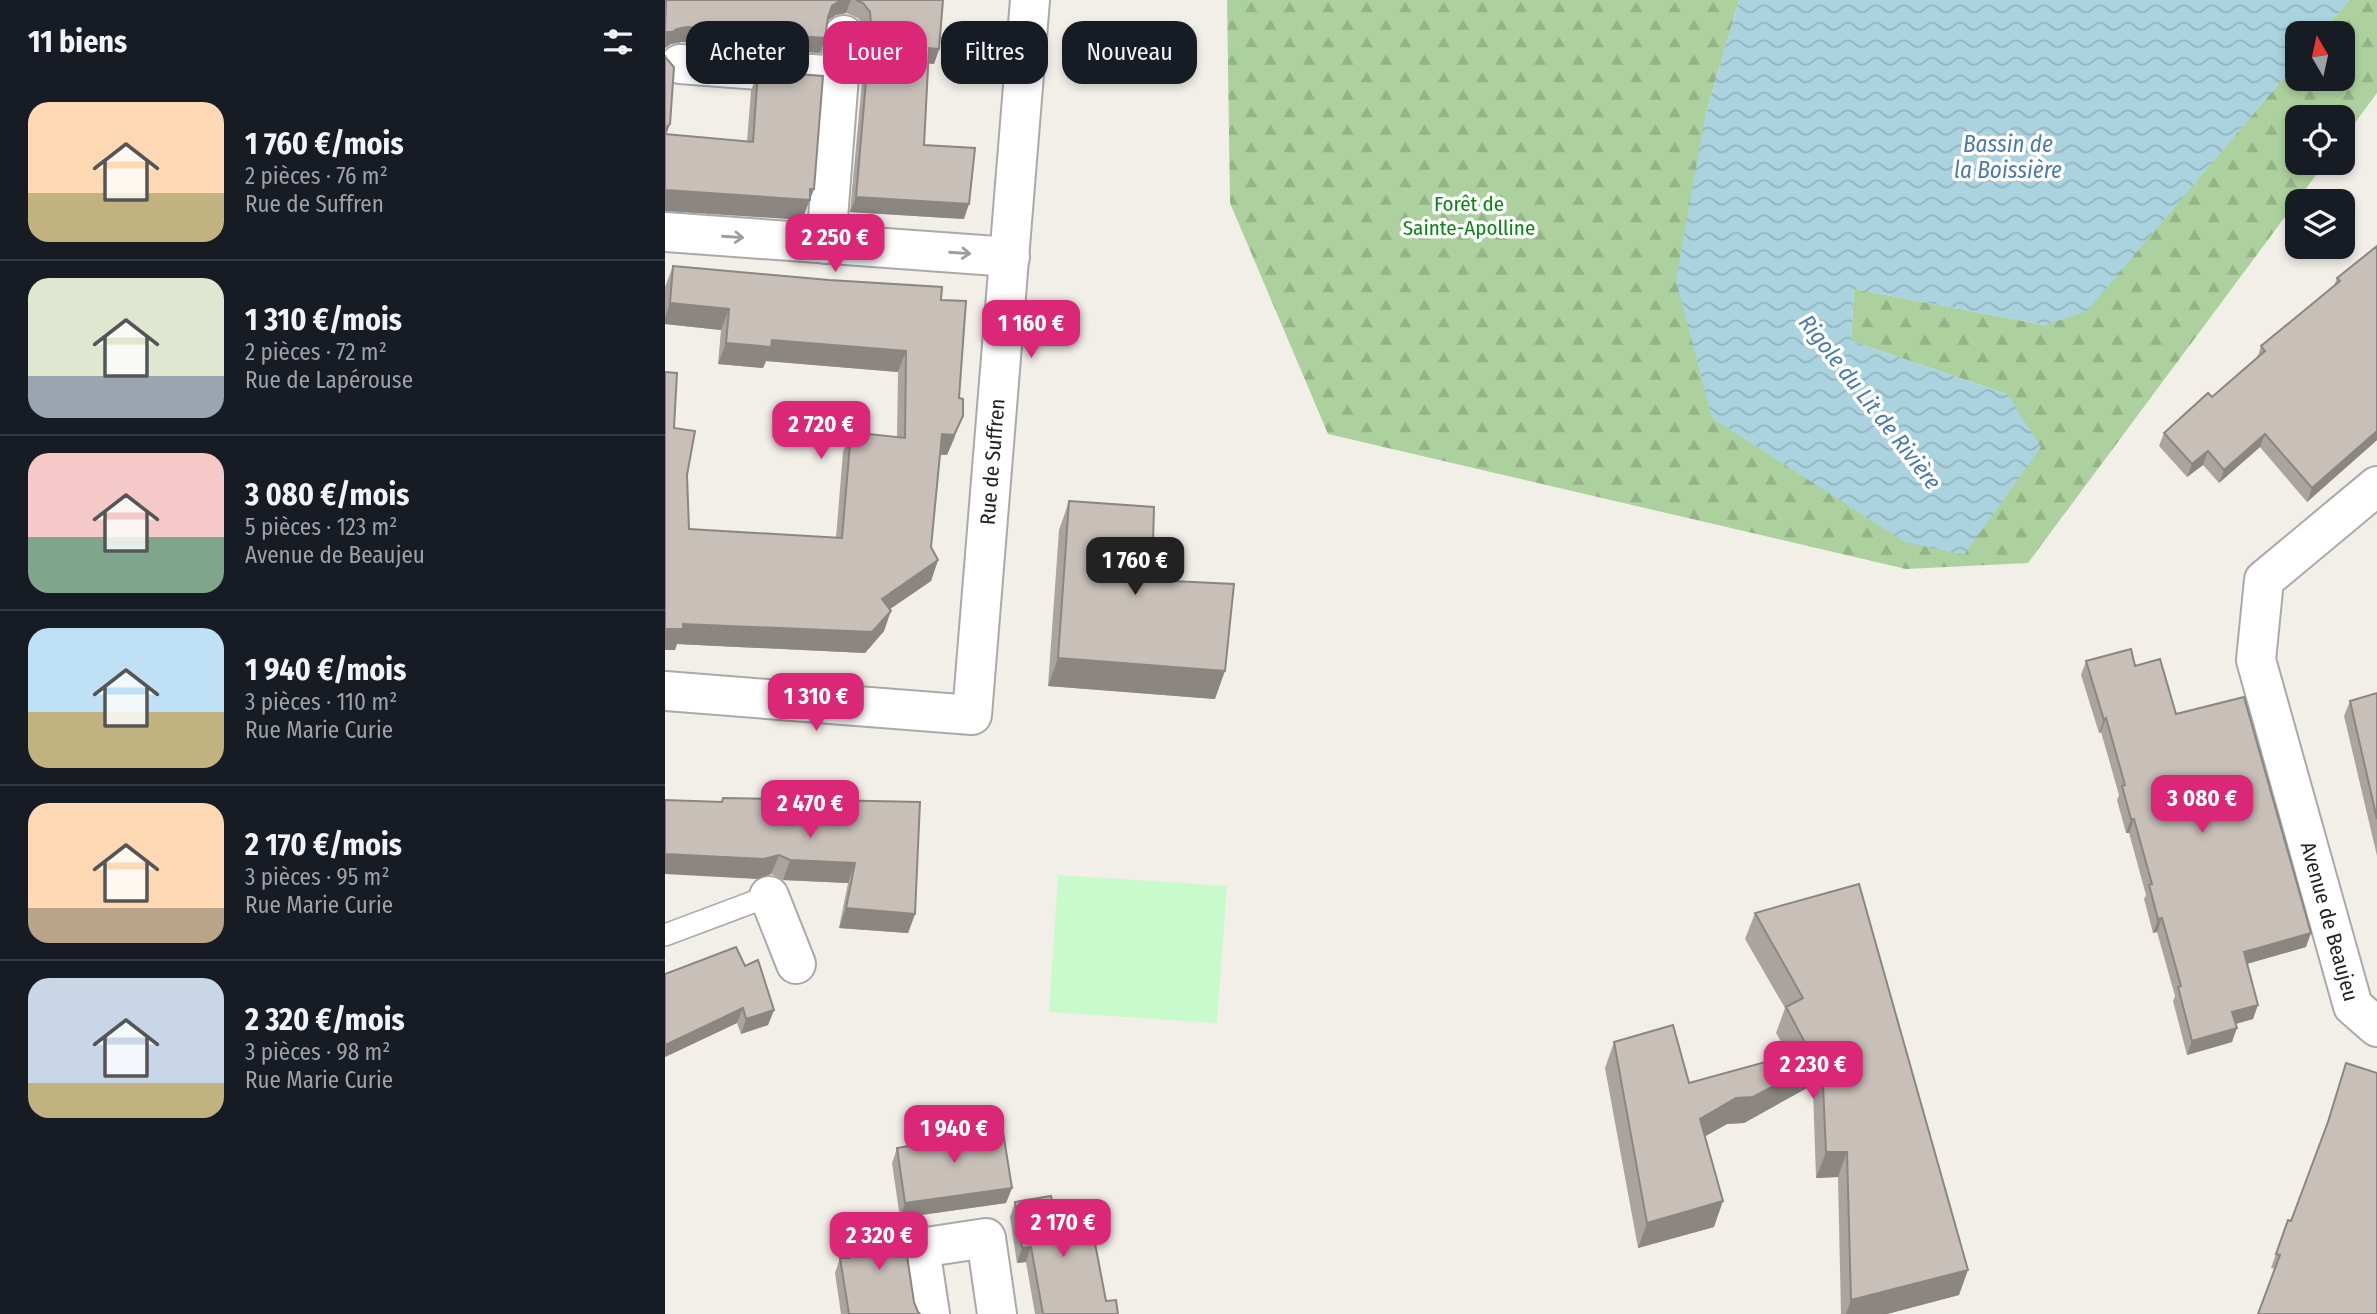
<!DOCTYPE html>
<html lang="fr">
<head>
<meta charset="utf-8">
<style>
	:root { --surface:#171b24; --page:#242831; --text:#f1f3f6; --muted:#9ea1a6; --line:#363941; --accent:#db2777 }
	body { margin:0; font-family:"Fira Sans Condensed",sans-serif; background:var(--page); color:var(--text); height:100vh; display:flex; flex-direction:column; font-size:26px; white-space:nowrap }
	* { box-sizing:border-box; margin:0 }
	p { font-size:23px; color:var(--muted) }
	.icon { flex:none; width:38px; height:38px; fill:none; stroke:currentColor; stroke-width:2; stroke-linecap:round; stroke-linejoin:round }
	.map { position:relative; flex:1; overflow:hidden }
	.sheet { display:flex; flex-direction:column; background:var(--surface); width:665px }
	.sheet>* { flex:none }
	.guide { position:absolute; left:21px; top:21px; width:665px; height:63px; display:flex; gap:14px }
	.needle { width:46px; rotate:351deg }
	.tools { position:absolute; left:1620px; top:21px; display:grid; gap:14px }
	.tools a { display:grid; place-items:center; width:70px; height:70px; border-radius:14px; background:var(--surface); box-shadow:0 4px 10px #0003; font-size:35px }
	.price { position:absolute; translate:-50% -60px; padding:0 16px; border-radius:14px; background:var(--accent); color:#fff; font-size:23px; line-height:46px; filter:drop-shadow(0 2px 4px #0008) }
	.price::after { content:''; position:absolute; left:50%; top:42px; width:21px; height:16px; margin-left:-10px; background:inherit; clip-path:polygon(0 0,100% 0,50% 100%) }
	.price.on { background:#222; color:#fff }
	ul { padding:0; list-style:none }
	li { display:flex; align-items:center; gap:21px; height:175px; padding:0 28px }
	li+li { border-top:2px solid var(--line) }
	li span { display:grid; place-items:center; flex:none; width:196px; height:140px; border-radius:21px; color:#555 }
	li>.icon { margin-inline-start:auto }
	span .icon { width:84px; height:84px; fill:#fffc; stroke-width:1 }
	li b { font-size:30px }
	h2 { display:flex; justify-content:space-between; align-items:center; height:84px; padding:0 28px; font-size:30px }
	.tag { padding:0 24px; border-radius:21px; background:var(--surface); box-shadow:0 4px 10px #0003; font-size:24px; line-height:63px }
	.tag.on { background:var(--accent); color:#fff }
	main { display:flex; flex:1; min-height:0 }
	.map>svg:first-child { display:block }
</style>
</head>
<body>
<main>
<section class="sheet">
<h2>11 biens<svg class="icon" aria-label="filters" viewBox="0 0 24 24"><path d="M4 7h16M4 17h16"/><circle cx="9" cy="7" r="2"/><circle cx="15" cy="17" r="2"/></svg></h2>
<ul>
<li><span style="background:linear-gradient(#ffd9b3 65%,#c2b280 0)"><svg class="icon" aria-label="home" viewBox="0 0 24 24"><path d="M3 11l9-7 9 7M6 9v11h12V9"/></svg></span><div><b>1 760 €/mois</b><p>2 pièces · 76 m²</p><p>Rue de Suffren</p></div></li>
<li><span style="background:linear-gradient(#dfe7d0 70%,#9aa5b1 0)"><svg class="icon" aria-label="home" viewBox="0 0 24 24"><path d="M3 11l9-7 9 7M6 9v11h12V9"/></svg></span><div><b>1 310 €/mois</b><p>2 pièces · 72 m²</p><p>Rue de Lapérouse</p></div></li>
<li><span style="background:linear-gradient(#f6c9c9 60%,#7fa58c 0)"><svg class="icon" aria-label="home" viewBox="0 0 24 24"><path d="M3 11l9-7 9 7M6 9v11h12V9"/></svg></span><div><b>3 080 €/mois</b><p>5 pièces · 123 m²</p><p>Avenue de Beaujeu</p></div></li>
<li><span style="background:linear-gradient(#bfe0f5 60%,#c2b280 0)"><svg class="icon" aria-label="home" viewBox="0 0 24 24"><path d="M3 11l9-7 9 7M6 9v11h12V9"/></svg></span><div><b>1 940 €/mois</b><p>3 pièces · 110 m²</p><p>Rue Marie Curie</p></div></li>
<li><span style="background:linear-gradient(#ffd9b3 75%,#b9a48a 0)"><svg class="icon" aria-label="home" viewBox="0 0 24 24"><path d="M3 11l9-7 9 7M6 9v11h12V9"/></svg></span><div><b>2 170 €/mois</b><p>3 pièces · 95 m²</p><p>Rue Marie Curie</p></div></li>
<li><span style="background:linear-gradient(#c9d6e8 75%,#c2b280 0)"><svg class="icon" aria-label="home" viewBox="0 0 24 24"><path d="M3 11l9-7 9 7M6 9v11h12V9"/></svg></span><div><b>2 320 €/mois</b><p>3 pièces · 98 m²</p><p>Rue Marie Curie</p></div></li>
</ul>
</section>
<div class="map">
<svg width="1712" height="1314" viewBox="0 0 1712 1314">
	<defs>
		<pattern id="forest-firs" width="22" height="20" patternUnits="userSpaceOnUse" patternTransform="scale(1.75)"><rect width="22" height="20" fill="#add19e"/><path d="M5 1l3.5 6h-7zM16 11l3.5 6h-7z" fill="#95b388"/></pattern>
		<pattern id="water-waves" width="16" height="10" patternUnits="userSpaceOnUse" patternTransform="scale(1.75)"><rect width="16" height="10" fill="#aad3df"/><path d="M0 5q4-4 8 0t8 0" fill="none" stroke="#92b5bf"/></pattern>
	</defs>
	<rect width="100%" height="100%" fill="#f2efe9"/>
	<!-- forest -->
	<path fill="url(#forest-firs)" d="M 562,0 L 1074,0 L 1040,117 L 1047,418 L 1342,394 L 1186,341 L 1189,289 L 1379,325 L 1421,311 L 1633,61 L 1633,79 L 1678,79 L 1678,33 L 1656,33 L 1684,0 L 1712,0 L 1712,93 L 1678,139 L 1678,117 L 1633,117 L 1633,163 L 1660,163 L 1363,563 L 1241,569 L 663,434 L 565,203 Z"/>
	<!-- park -->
	<path fill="#c8facc" d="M 393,875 L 562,886 L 552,1023 L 384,1012 Z"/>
	<!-- water -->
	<path fill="url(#water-waves)" d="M 1074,0 L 1684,0 L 1656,33 L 1633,33 L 1633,61 L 1422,311 L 1380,325 L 1189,289 L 1186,341 L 1342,394 L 1376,447 L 1299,555 L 1240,542 L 1047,418 L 1011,280 L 1040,117 Z"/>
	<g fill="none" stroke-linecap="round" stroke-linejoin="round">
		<defs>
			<path id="service" d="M 0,935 L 104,896"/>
			<g id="minor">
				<path d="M 15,64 L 174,76 L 161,244"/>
				<path d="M 174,76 L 179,35"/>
				<path d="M 0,232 L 345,257"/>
				<path id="s1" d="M 1712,486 L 1599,580 L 1591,660 L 1688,1006 L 1712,1027"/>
				<path id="s2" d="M 0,691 L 307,715 L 365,0"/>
				<path d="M 104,896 L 131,964"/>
				<path d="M 265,1314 L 255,1248 L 321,1238 L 332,1314"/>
			</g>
		</defs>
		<!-- service casing -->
		<use href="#service" stroke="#a9a9a9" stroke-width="24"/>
		<!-- minor casing -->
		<use href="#minor" stroke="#a9a9a9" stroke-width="42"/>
		<!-- service -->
		<use href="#service" stroke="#fff" stroke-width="21"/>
		<!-- minor -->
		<use href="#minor" stroke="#fff" stroke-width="38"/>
	</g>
	<!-- wall -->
	<path fill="#aba49e" d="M 0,0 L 278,0 L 274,49 L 269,64 L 263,63 L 259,145 L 299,219 L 185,212 L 201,38 L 199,27 L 193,18 L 181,13 L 171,15 L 162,21 L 160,38 L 155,53 L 17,42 L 6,44 L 0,48 Z
		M 93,71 L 149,189 L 137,220 L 1,134 L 82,141 L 86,91 Z
		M 1712,246 L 1712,440 L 1642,502 L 1595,447 L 1554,483 L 1538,465 L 1522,477 L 1494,446 L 1499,433 L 1547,397 L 1592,359 L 1596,346 L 1669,286 L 1672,278 Z
		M 8,266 L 276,300 L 290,437 L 282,455 L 275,455 L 266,547 L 273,560 L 266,581 L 225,609 L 219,631 L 200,653 L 12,644 L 10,650 L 9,428 L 22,475 L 24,529 L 171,538 L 178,452 L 186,432 L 232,437 L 233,372 L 101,361 L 98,368 L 53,364 L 56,330 L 0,324 L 0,287 Z
		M 404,501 L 487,580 L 550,699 L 383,686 L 394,530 Z
		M 1421,661 L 1470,666 L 1511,714 L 1641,947 L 1582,964 L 1588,1019 L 1571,1024 L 1567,1042 L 1522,1055 L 1508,1001 L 1510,996 L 1492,932 L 1488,933 L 1479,899 L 1481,895 L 1464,833 L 1461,833 L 1452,800 L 1454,795 L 1436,732 L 1434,733 L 1416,675 Z
		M 1712,693 L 1712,856 L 1679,716 L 1685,701 Z
		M 58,798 L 255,802 L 250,914 L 243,933 L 174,928 L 183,883 L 118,880 L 106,874 L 92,879 L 56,802 Z
		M 1194,884 L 1294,1295 L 1222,1314 L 1176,1314 L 1173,1177 L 1151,1178 L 1148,1090 L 1144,1092 L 1142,1088 L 1079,1123 L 1062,1124 L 1040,1136 L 1049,1227 L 973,1248 L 940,1068 L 949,1042 L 1024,1083 L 1124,1055 L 1111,1033 L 1120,1008 L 1080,939 L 1090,913 Z
		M 80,966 L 109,1010 L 103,1025 L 76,1034 L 72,1023 L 0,1057 L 0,974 Z
		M 1681,1063 L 1712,1073 L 1610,1269 L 1606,1268 L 1618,1234 L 1626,1221 L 1658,1135 Z
		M 322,1135 L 347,1188 L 341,1203 L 235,1218 L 227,1163 L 232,1148 L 245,1146 L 248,1137 Z
		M 350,1202 L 389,1210 L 418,1223 L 441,1301 L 453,1314 L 370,1314 L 361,1262 L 352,1263 L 345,1217 Z
		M 207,1223 L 239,1232 L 239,1236 L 249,1302 L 253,1312 L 255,1314 L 176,1314 L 170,1273 L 175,1258 L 177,1258 L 176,1256 L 182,1241 L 201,1238 Z"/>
	<!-- shaded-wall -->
	<path fill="#8b8681" d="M 176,0 L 186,0 L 181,13 L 171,15 L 162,21 L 167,6 Z
		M 22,27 L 160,38 L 155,53 L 17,42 L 6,44 L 0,48 L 0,32 Z
		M 264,48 L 274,49 L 269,64 L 259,63 Z
		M 5,124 L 0,138 L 0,128 Z
		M 149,189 L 137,220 L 0,211 L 0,190 Z
		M 191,197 L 304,204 L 299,219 L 185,212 Z
		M 5,303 L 64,309 L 56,330 L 0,324 L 0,317 Z
		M 107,340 L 241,351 L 233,372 L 101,361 L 98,368 L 53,364 L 61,343 Z
		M 298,416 L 282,455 L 269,454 L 277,434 Z
		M 1712,431 L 1712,440 L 1642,502 L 1647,488 Z
		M 1600,434 L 1595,447 L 1554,483 L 1559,470 Z
		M 1543,451 L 1538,465 L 1522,477 L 1527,464 Z
		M 273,560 L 266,581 L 209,620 L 217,599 Z
		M 226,611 L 219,631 L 200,653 L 12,644 L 10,650 L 0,650 L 0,629 L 18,624 Z
		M 393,658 L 560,671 L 550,699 L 383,686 Z
		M 1441,718 L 1436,732 L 1434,733 L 1439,720 Z
		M 1466,819 L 1469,819 L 1464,833 L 1461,833 Z
		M 0,854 L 114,855 L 106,874 L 92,879 L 0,874 Z
		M 125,860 L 190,863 L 183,883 L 118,880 Z
		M 181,908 L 250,914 L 243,933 L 174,928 Z
		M 1497,918 L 1492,932 L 1488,933 L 1493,919 Z
		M 1646,933 L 1641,947 L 1574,966 L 1579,952 Z
		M 1593,1005 L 1588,1019 L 1562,1026 L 1567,1012 Z
		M 78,1008 L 72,1023 L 0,1057 L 0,1045 Z
		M 109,1010 L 103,1025 L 76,1034 L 81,1019 Z
		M 1572,1028 L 1567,1042 L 1522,1055 L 1527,1041 Z
		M 1152,1063 L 1142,1088 L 1079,1123 L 1062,1124 L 1025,1145 L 1035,1119 L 1071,1098 Z
		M 1157,1064 L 1148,1090 L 1144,1092 L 1154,1066 Z
		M 1161,1152 L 1182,1152 L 1173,1177 L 1151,1178 Z
		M 347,1188 L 341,1203 L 235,1218 L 240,1203 Z
		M 1058,1201 L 1049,1227 L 973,1248 L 982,1223 Z
		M 366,1247 L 361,1262 L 352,1263 L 357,1248 Z
		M 1303,1270 L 1294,1295 L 1222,1314 L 1181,1314 L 1186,1300 Z"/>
	<!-- building -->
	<path fill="#c7bfb8" stroke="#8b8681" stroke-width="2" d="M 1,0 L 176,0 L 167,6 L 163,17 L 160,38 L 22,27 L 12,29 L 7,32 L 0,32 Z
		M 191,0 L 278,0 L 274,49 L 264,48 L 259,145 L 310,148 L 304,204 L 191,197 L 206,23 L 205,12 L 198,3 Z
		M 0,55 L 1,58 L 9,67 L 5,124 L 0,128 Z
		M 93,71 L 158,76 L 149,189 L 145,189 L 145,200 L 0,190 L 0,134 L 88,142 Z
		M 1712,246 L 1712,431 L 1647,488 L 1600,434 L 1559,470 L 1543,451 L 1527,464 L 1499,433 L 1543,393 L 1547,397 L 1600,351 L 1596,346 L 1675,281 L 1672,278 Z
		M 8,266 L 164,280 L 277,287 L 276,300 L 301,301 L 294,398 L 298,399 L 298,416 L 289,435 L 277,434 L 266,547 L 273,560 L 217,599 L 226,611 L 207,632 L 18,624 L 18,629 L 0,629 L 0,372 L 12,373 L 9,428 L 30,431 L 22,475 L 24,529 L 177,538 L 186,432 L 240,438 L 241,351 L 107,340 L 106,347 L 61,343 L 64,309 L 5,303 Z
		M 404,501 L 489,507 L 487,580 L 569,584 L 560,671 L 393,658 Z
		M 1466,649 L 1470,666 L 1495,659 L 1511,714 L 1579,697 L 1646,933 L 1579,952 L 1593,1005 L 1567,1012 L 1572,1028 L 1527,1041 L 1513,987 L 1516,986 L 1497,918 L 1493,919 L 1484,885 L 1487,884 L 1469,819 L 1466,819 L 1457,786 L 1460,785 L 1441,718 L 1439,720 L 1421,661 Z
		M 1712,693 L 1712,819 L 1685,701 Z
		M 58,798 L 255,802 L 250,914 L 181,908 L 190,863 L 125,860 L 114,855 L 99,859 L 0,854 L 0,800 L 57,802 Z
		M 1194,884 L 1303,1270 L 1186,1300 L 1182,1152 L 1161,1152 L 1157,1064 L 1154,1066 L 1152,1063 L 1088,1097 L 1071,1098 L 1035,1119 L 1058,1201 L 982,1223 L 949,1042 L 1008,1025 L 1024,1083 L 1144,1050 L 1121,1007 L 1138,998 L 1090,913 Z
		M 71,947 L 80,966 L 93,960 L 109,1010 L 81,1019 L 78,1008 L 0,1045 L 0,974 Z
		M 1681,1063 L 1712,1073 L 1712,1314 L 1593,1314 L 1615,1255 L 1611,1254 L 1623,1220 L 1626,1221 L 1663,1122 Z
		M 321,1127 L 322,1135 L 338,1132 L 347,1188 L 240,1203 L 232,1148 L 250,1145 L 248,1137 Z
		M 386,1196 L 389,1210 L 415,1206 L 418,1223 L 426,1222 L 441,1301 L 451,1300 L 453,1314 L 378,1314 L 366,1247 L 357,1248 L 350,1202 Z
		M 245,1218 L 240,1226 L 239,1236 L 249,1302 L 253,1312 L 255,1314 L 184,1314 L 175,1258 L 184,1258 L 182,1241 L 209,1237 L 207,1223 Z"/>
	<!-- one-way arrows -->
	<defs><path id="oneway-shaft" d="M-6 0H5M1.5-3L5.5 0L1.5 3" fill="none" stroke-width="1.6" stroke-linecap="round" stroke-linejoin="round" transform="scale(1.75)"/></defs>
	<g stroke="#9c9c9c">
		<use href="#oneway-shaft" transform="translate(68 237) rotate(4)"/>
		<use href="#oneway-shaft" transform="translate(295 253) rotate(4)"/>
	</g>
	<g text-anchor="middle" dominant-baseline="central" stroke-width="7" stroke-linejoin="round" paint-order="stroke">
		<!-- park labels -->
		<g font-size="21" fill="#0c8416" stroke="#fff">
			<text x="804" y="204">Forêt de<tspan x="804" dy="24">Sainte-Apolline</tspan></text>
		</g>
		<!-- street labels -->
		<g font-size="21" fill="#222" stroke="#fff">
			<text stroke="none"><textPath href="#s2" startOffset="562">Rue de Suffren</textPath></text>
			<text stroke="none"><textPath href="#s1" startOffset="499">Avenue de Beaujeu</textPath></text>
		</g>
		<!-- water labels -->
		<g font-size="23" font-style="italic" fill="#4a7aab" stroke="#fff">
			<text x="1343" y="144">Bassin de<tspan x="1343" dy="26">la Boissière</tspan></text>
			<text transform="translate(1205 402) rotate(52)">Rigole du Lit de Rivière</text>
		</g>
	</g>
</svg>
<div class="tools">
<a><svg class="needle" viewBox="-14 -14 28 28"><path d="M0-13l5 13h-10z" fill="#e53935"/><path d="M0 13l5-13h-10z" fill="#9ea1a6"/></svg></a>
<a><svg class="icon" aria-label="locate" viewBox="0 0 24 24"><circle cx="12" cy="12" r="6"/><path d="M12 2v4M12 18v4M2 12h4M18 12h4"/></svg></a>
<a><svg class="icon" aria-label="layers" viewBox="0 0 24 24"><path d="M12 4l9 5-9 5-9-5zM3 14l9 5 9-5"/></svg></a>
</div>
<b class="price" style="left:170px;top:274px">2 250 €</b>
<b class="price" style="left:366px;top:360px">1 160 €</b>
<b class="price" style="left:156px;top:461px">2 720 €</b>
<b class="price on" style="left:470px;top:597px">1 760 €</b>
<b class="price" style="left:151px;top:733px">1 310 €</b>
<b class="price" style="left:1537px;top:835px">3 080 €</b>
<b class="price" style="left:145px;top:840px">2 470 €</b>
<b class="price" style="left:1148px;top:1101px">2 230 €</b>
<b class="price" style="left:289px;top:1165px">1 940 €</b>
<b class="price" style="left:398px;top:1259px">2 170 €</b>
<b class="price" style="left:214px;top:1272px">2 320 €</b>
<div class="guide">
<a class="tag">Acheter</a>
<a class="tag on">Louer</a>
<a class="tag">Filtres</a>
<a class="tag">Nouveau</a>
</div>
</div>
</main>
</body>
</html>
